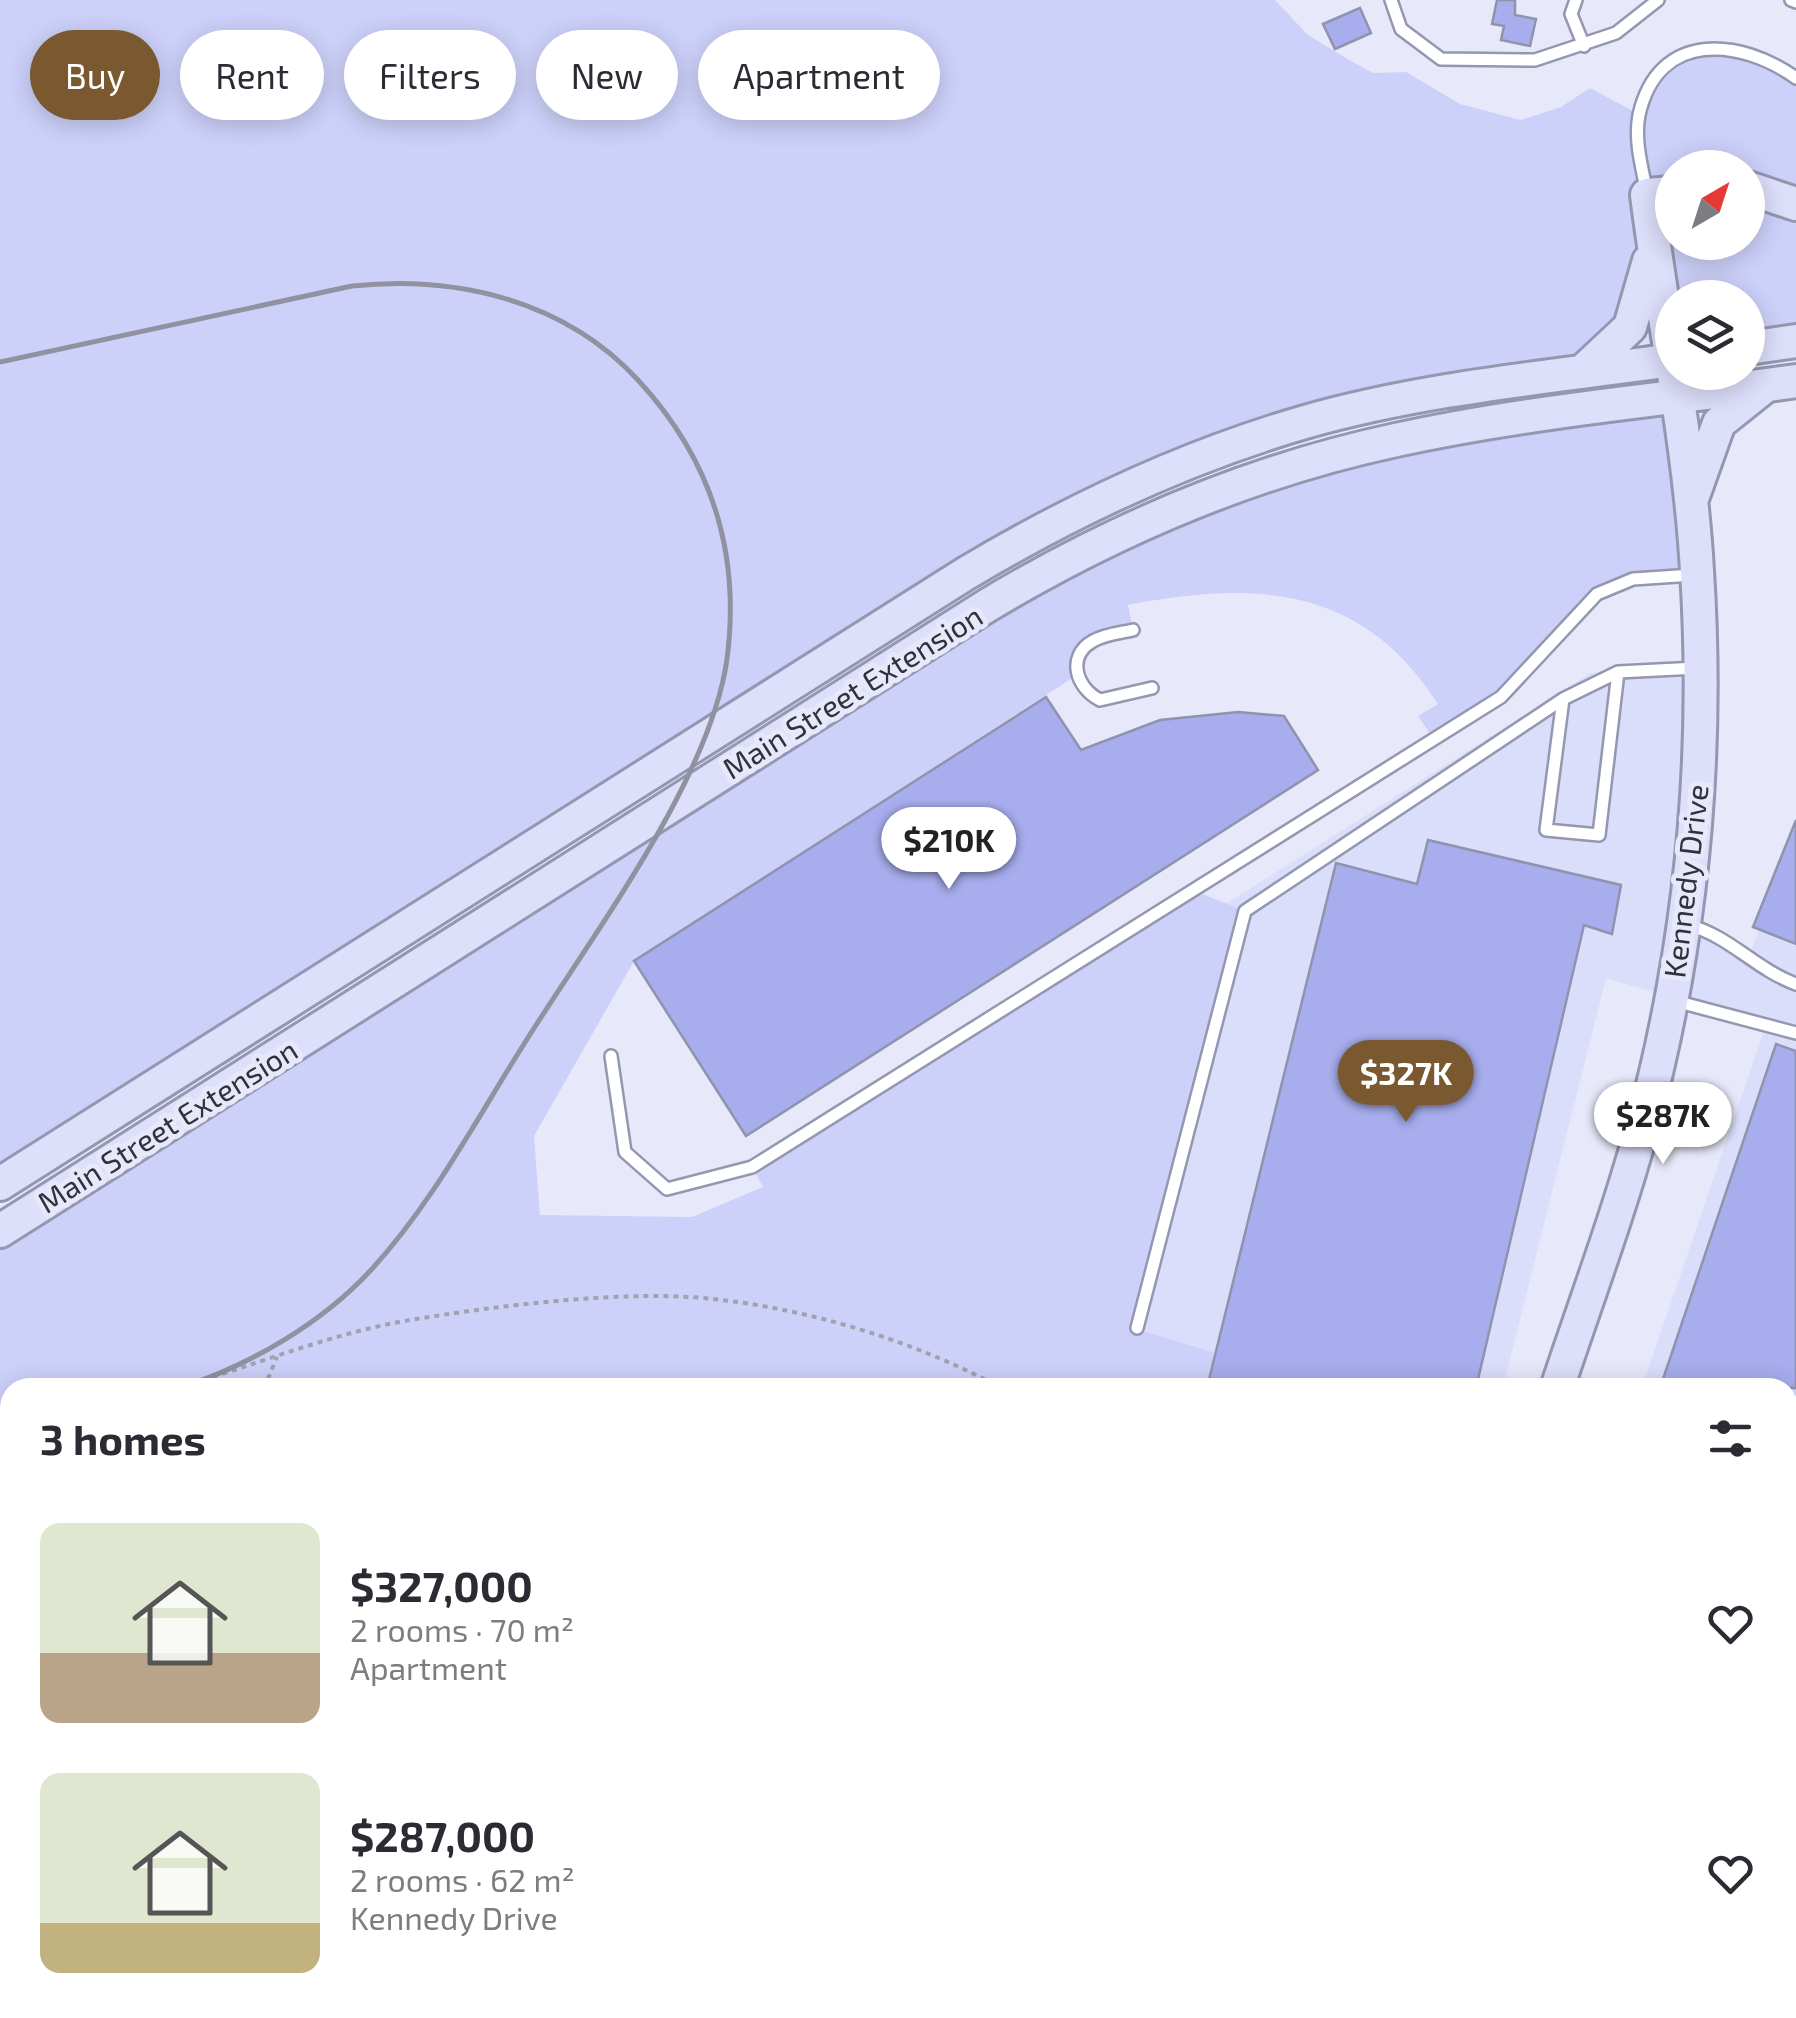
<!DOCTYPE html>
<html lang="en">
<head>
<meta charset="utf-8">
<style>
	:root { --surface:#fff; --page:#f2f2f3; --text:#2b2b33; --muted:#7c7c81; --accent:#7a5930 }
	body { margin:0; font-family:"Exo 2",sans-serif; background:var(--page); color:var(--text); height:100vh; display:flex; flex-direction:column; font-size:38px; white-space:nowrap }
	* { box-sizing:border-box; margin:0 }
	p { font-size:32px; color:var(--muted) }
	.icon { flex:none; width:55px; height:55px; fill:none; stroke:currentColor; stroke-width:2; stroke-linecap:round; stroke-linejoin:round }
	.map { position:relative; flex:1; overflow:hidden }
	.side { position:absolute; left:0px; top:1378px; width:1798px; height:642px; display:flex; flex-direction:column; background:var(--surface); border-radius:30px 30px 0 0; box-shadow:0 5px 25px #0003 }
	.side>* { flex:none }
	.banner { position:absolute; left:30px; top:30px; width:1000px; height:90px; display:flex; gap:20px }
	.needle { width:65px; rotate:39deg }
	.fabs { position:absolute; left:1655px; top:150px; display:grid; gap:20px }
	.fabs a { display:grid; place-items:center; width:110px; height:110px; border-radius:50%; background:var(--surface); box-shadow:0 5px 25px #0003; font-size:50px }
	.price { position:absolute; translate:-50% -85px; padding:0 22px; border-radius:35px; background:#fff; color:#222; font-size:32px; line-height:65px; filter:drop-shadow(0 2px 5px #0008) }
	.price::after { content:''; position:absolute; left:50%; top:60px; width:30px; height:22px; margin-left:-15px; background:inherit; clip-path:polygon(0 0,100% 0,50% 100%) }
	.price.selected { background:var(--accent); color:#fff }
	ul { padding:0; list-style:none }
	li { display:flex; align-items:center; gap:30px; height:250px; padding:0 40px }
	li span { display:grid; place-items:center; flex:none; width:280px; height:200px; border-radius:20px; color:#555 }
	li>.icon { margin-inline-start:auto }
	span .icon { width:120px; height:120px; fill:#fffc; stroke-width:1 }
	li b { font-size:42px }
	h2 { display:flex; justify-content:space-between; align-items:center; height:120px; padding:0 40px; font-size:42px }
	.tag { padding:0 35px; border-radius:45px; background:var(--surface); box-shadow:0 5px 25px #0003; font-size:35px; line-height:90px }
	.tag.selected { background:var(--accent); color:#fff }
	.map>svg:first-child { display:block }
</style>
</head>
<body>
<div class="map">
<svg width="1796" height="2018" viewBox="0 0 1796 2018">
	<rect width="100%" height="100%" fill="#e7e9fa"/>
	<!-- built -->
	<path fill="#dadefa" d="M 1701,668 L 1684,924 L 1749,957 L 1796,832 L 1796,1803 L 1788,1800 L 1788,1388 L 1642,1387 L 1766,1025 L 1606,978 L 1503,1387 L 929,1388 L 1224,905 L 1591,673 Z
		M 711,2010 L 1270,2010 L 1272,2013 L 1264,2018 L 696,2018 Z
		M 1347,2010 L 1568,2010 L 1589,2018 L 1345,2018 Z"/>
	<!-- green -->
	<path fill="#cdd1fa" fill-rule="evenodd" d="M 0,0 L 1275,0 L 1308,35 L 1349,60 L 1373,73 L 1406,72 L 1460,104 L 1521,120 L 1561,107 L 1590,88 L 1639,114 L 1658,77 L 1684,56 L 1731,47 L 1796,78 L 1796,341 L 1748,348 L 1748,298 L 1672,298 L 1654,248 L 1609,350 L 1149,478 L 0,1184 ZM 1672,168 L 1748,168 L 1748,242 L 1672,242 Z
		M 1675,397 L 1698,575 L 1608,587 L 1523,677 L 1433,738 L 1418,716 L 1438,704 C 1361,584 1255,581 1128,605 L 1133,630 L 1088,644 L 1077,675 L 634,961 L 534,1136 L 540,1215 L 692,1217 L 763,1187 L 752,1167 L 1193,890 L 1245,911 L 1137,1329 L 1215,1353 L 1207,1387 L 10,1388 L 10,1815 L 0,1809 L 0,1231 L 673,805 L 1200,498 Z
		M 1788,1800 L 1796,1803 L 1796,2018 L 1721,2018 L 1713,2010 L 1788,2010 Z
		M 64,2010 L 173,2010 L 168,2018 L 58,2018 Z
		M 485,2010 L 737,2010 L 724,2018 L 483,2018 Z
		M 1650,2010 L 1698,2010 L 1707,2018 L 1651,2018 L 1654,2014 Z"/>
	<!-- building -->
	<path fill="#a7aded" stroke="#9093ad" stroke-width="2.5" d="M 1497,0 L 1515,0 L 1515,15 L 1536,19 L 1530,46 L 1501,40 L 1504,26 L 1492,24 Z
		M 1360,8 L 1371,33 L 1335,49 L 1323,24 Z
		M 1046,697 L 1081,750 L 1160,720 L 1238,712 L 1284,716 L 1318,770 L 746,1136 L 634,961 Z
		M 1796,820 L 1796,944 L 1753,927 Z
		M 1428,840 L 1621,885 L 1612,934 L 1584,925 L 1476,1388 L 1207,1388 L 1336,863 L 1417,884 Z
		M 1776,1044 L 1796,1051 L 1796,1388 L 1660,1388 Z"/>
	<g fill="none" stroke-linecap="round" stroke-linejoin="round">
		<defs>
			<path id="lane" d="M 1391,0 L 1401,29 L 1441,59 L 1535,60 L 1616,33 L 1658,0
				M 1576,0 L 1571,14 L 1584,46
				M 1791,0 L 1796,2
				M 1647,193 C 1642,168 1634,140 1639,115 C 1658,30 1740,38 1796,78
				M 1133,630 C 1120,633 1105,634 1093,641 C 1066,656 1076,688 1100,700 L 1152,688
				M 1563,699 L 1546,830 L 1599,835 L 1618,672
				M 1688,925 C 1730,936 1755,969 1796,984
				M 1675,1001 L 1796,1033
				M 611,1056 L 625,1152 L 667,1189 L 752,1167 L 1501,697 L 1597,594 L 1633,579 L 1693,575
				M 1137,1328 L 1245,911 L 1563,699 L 1618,672 L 1697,668
				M 1788,1763 L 1796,1759
				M 0,1809 L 10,1815
				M 476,2010 L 479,2018
				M 978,2010 L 983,2018
				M 1568,2010 L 1589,2018
				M 168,2018 L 173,2010
				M 196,2018 L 201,2010
				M 724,2018 L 737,2010
				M 1171,2018 L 1184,2010"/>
			<path id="secondary" d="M 1748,188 L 1796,204
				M 1748,348 L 1796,341
				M 1582,372 L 1630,327 L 1649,261
				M 1693,496 L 1719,423 L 1764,387
				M 0,1184 L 965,574 C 1072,510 1184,457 1305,422 C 1424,388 1550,377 1672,360
				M 0,1231 L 988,605 C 1115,529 1251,471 1396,440 C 1528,411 1663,400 1796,381
				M 1557,1388 C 1586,1301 1618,1216 1642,1128 C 1691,947 1709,758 1697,571 C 1690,446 1663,320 1647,195 L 1672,193
				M 1345,2018 L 1347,2010"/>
		</defs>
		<!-- lane casing -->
		<use href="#lane" stroke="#9497b0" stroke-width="16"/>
		<!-- secondary casing -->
		<use href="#secondary" stroke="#9497b0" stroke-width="38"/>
		<!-- path -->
		<path stroke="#a0a2b0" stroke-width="4" stroke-dasharray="5 5" stroke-linecap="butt" d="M 213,1377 C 278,1356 344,1331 410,1320 C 495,1306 629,1289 713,1299 C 807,1309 904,1338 988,1381
			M 264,1388 L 277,1357
			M 0,1617 L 10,1632
			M 268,2010 L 271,2018
			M 341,2010 L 343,2018
			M 353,2010 L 355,2018
			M 416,2010 L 417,2018
			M 1706,2010 L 1714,2018"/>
		<!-- lane -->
		<use href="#lane" stroke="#fff" stroke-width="11"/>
		<!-- secondary -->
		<use href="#secondary" stroke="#dddffb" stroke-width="32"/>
		<!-- rail -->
		<path stroke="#9192a0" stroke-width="5" d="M 0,362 L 352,286 C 456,275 564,300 638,380 C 711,459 741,552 727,659 C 710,781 590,938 524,1044 C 476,1120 432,1204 371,1270 C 321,1324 250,1365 180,1388
			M 0,1445 L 10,1442"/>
	</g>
	<g text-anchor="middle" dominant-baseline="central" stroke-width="10" stroke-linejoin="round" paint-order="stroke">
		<!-- street labels -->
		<g font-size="30" fill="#30313c" stroke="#e7e9fa">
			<text transform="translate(852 691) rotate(-32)">Main Street Extension</text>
			<text transform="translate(1685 881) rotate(-83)">Kennedy Drive</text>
			<text transform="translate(167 1125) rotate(-32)">Main Street Extension</text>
		</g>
	</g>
</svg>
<div class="fabs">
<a><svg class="needle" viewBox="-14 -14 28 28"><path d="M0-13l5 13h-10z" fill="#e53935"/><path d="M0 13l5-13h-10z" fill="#7c7c81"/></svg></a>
<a><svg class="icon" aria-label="layers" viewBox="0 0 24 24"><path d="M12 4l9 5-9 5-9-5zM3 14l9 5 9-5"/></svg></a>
</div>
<b class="price" style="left:949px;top:892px">$210K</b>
<b class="price selected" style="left:1406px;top:1125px">$327K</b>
<b class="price" style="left:1663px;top:1167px">$287K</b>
<div class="banner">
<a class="tag selected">Buy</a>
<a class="tag">Rent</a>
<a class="tag">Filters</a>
<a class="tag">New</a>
<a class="tag">Apartment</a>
</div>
<section class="side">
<h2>3 homes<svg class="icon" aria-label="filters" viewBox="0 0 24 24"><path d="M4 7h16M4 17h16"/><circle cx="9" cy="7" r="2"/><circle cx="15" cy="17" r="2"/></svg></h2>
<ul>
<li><span style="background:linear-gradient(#dfe7d0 65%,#b9a48a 0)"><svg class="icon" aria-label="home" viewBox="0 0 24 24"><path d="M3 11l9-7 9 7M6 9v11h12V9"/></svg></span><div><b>$327,000</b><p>2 rooms · 70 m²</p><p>Apartment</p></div><svg class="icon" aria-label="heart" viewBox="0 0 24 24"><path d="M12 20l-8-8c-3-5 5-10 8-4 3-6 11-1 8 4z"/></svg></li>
<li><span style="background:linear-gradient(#dfe7d0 75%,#c2b280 0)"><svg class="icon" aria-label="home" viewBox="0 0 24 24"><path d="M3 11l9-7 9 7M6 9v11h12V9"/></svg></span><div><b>$287,000</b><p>2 rooms · 62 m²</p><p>Kennedy Drive</p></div><svg class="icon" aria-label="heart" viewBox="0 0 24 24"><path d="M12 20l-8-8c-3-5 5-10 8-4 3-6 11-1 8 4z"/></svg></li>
</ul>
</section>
</div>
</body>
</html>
